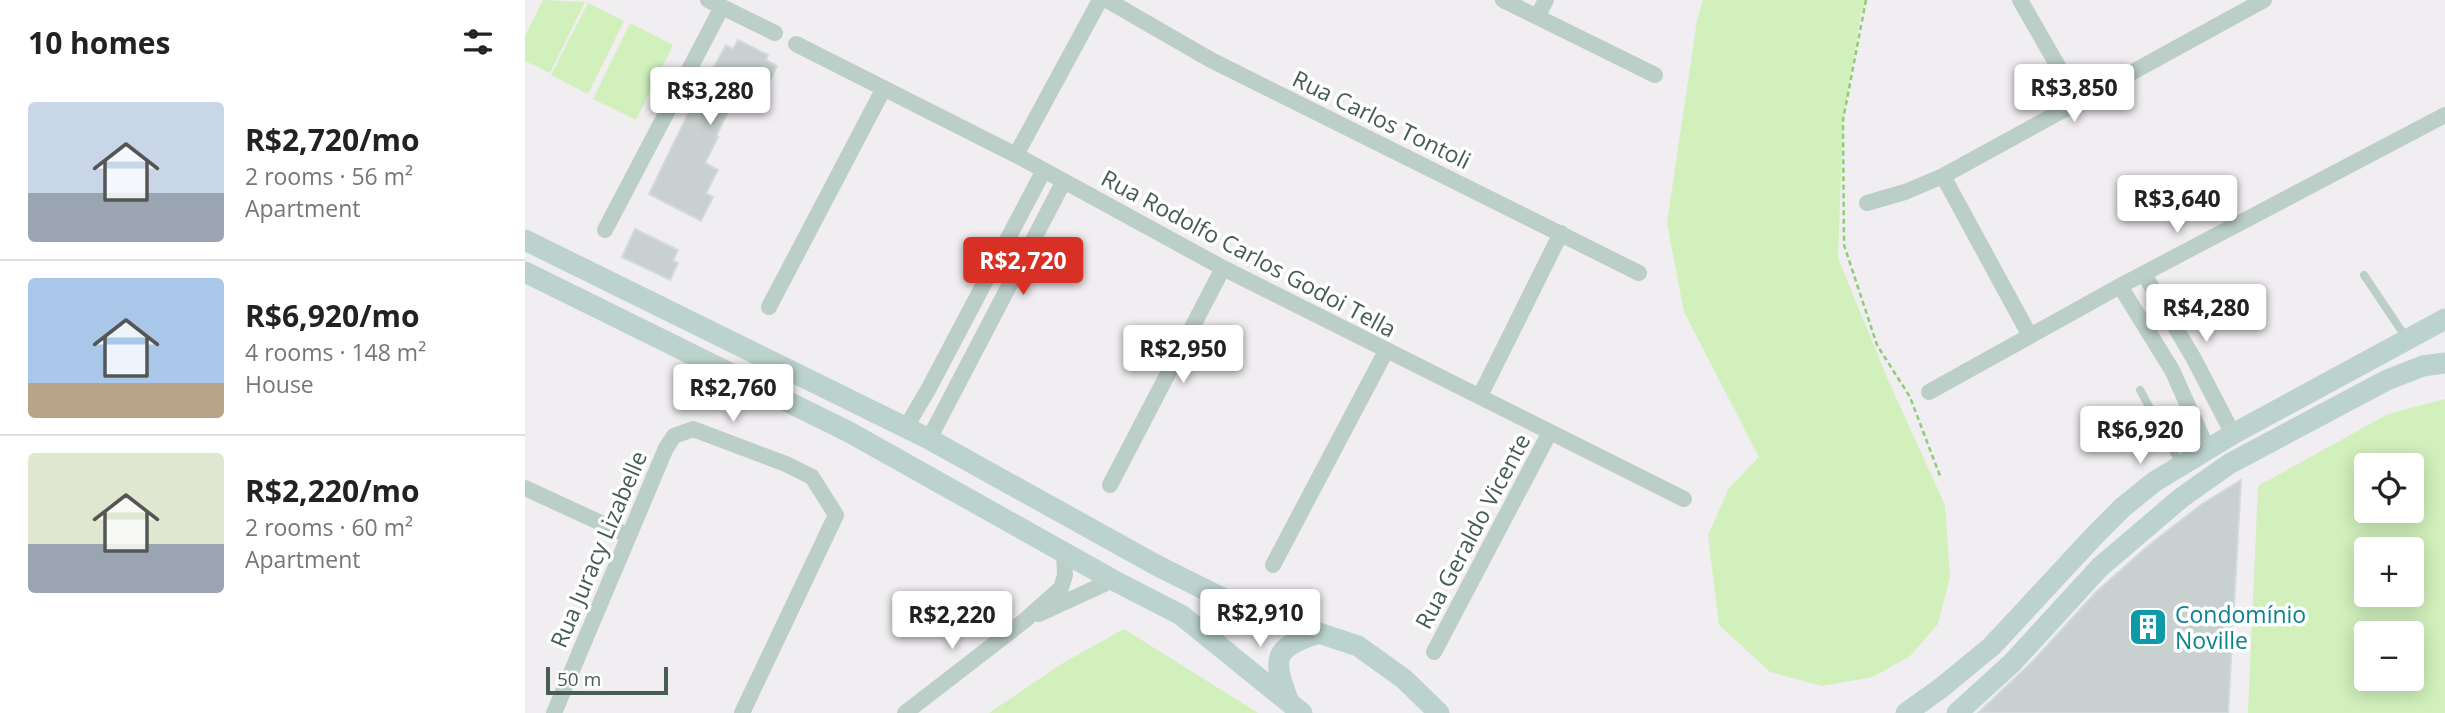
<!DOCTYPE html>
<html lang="en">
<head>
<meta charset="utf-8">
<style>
	:root { --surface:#fff; --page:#f2f2f2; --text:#222; --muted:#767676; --line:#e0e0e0; --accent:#d93025 }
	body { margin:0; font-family:"Open Sans",sans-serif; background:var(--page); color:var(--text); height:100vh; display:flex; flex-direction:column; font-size:26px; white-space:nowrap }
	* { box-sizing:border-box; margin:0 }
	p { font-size:23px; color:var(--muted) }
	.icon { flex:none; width:38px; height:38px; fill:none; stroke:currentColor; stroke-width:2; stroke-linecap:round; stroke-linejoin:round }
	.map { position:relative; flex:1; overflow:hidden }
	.side { display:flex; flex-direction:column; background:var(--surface); width:525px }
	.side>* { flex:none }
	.buttons { position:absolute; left:1829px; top:453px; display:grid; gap:14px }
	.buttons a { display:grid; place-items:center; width:70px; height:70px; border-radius:7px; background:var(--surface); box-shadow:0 4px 18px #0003; font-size:35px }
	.scale { position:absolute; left:21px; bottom:18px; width:122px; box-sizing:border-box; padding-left:7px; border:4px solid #465c55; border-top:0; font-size:19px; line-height:24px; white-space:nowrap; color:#465c55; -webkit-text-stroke:5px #fff; paint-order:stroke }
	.price { position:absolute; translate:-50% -60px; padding:0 16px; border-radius:7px; background:#fff; color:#222; font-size:23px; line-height:46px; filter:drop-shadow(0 2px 4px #0008) }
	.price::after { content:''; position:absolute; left:50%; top:42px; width:21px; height:16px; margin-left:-10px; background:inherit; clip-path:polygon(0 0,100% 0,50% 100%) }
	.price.selected { background:var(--accent); color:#fff }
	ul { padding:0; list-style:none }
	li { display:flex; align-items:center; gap:21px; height:175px; padding:0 28px }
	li+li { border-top:2px solid var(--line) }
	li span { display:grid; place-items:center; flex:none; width:196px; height:140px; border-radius:7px; color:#555 }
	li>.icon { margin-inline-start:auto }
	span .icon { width:84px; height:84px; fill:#fffc; stroke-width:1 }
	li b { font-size:30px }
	h2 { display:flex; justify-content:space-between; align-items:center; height:84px; padding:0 28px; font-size:30px }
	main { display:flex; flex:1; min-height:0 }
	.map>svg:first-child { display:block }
</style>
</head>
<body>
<main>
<section class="side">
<h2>10 homes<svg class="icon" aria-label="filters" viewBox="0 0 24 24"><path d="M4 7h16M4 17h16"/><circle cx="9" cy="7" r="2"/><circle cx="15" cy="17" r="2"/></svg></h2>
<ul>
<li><span style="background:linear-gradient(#c9d6e8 65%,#9aa5b1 0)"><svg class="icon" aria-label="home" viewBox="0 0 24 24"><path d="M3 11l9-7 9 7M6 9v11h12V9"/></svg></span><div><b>R$2,720/mo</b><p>2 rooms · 56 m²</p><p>Apartment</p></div></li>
<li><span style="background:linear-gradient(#a9c7e8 75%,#b9a48a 0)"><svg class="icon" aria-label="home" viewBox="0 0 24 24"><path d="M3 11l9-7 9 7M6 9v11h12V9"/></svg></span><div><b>R$6,920/mo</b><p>4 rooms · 148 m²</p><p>House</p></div></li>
<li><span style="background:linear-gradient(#dfe7d0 65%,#9aa5b1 0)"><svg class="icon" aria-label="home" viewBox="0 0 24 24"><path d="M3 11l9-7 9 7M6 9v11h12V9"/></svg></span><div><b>R$2,220/mo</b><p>2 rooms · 60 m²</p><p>Apartment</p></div></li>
</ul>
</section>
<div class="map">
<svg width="1920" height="713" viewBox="0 0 1920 713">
	<rect width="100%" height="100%" fill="#f1eef1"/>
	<!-- green -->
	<path fill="#d1f0bc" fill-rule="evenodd" d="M 18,0 L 60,2 L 25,73 L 0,61 L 0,36 Z
		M 1178,0 L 1341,0 L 1336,14 L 1318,120 L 1313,258 L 1364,382 L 1420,505 L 1425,577 L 1413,624 L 1385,656 L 1348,677 L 1297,686 L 1245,672 L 1194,625 L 1183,535 L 1204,488 L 1234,457 L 1159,312 L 1142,223 L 1172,20 Z
		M 63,3 L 99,21 L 63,94 L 26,75 Z
		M 105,23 L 148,45 L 111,120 L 68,99 Z
		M 1920,399 L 1920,713 L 1723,713 L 1733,486 L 1863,414 ZM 1841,466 L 1886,466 L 1886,511 L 1841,511 ZM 1841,550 L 1886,550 L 1886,595 L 1841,595 ZM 1841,634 L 1886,634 L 1886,679 L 1841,679 Z
		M 599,629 L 733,713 L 464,713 L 538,663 Z"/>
	<!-- building -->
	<path fill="#c8d1cf" stroke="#d2dada" stroke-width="2" d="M 213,40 L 243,55 L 241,60 L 252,66 L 235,101 L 230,98 L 223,112 L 207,104 L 191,136 L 193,137 L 180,163 L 193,170 L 181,193 L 188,197 L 176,221 L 124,194 L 182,75 L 190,65 L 201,45 L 208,49 Z
		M 110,229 L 153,250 L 148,261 L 153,263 L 145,280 L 97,257 Z
		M 1716,480 L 1703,713 L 1453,713 L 1507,662 L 1571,592 L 1624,545 L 1677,504 Z"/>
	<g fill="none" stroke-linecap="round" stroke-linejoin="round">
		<!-- path -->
		<path stroke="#8dce73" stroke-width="2.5" stroke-dasharray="5 3.5" stroke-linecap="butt" d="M 1341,0 L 1318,120 L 1319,245 L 1352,345 L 1385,397 L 1415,476"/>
		<!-- lane -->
		<path stroke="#bccec8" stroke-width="8" d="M 1839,275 L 1882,339
			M 1615,390 L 1656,465"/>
		<!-- street -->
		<path stroke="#bccec8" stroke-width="16" d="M 183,0 L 250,33
			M 582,0 L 686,60 L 1114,273
			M 978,0 L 1130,75
			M 1495,0 L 1553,101
			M 1012,17 L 1021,0
			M 271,44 L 491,155 L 698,268 L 1159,499
			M 491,155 L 575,0
			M 1418,176 L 1505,336
			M 1342,203 L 1380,192 L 1418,176 L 1739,0
			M 80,230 L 197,7
			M 1619,274 L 1669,359 L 1708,434
			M 1595,286 L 1647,370 L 1682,448
			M 244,307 L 359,88
			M 1404,392 L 1595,286 L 1920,115
			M 955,396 L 1036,233
			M 381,427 L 403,390 L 519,170
			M 404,439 L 539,181
			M 585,485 L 698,268
			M 0,488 L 102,535
			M 748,565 L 861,351
			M 514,614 L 588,580
			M 909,652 L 1025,432
			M 29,713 L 141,448 L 149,436 L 168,429 L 261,464 L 287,477 L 311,515 L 217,713
			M 380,713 L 499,621 L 536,588 L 540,575 L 539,550"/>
		<!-- secondary -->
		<path stroke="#bcd3cd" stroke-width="21" d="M 0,240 L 404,439 L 631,565 L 715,607 L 833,646 L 879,679 L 914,713
			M 0,272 L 324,432 L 588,580 L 656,615 L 777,713
			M 764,702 C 747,658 747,648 794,633
			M 1381,713 L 1416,688 L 1467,646 L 1570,535 L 1597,508 L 1629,482 L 1708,434 L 1920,319
			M 1432,713 L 1487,663 L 1575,567 L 1656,498 L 1704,464 L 1862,380 L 1898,366 L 1920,363"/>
	</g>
	<!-- icons -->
	<defs>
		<symbol id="building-square" viewBox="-11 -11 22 22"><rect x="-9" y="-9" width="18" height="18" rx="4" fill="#0f9aa8" stroke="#fff"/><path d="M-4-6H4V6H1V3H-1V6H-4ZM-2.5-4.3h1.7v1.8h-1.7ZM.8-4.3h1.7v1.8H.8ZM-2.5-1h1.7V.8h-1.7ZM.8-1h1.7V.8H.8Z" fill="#fff"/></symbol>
	</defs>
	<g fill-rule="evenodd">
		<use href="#building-square" x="1601" y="605" width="44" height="44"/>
	</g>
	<g text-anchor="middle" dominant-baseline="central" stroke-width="7" stroke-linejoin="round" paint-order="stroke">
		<!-- street labels -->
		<g font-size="23" fill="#465c55" stroke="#fff">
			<text transform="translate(857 119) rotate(26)">Rua Carlos Tontoli</text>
			<text transform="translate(724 253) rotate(28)">Rua Rodolfo Carlos Godoi Tella</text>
			<text transform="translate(947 531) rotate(-62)">Rua Geraldo Vicente</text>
			<text transform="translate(73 549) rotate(-67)">Rua Juracy Lizabelle</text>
		</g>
		<!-- culture labels -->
		<g font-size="23" fill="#0d838f" stroke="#fff" text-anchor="start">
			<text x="1650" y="614">Condomínio<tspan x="1650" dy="26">Noville</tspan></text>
		</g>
	</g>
</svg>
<div class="buttons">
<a><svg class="icon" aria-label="locate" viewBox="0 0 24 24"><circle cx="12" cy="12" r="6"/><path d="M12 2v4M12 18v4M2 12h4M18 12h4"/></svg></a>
<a>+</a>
<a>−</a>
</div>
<div class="scale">50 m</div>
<b class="price" style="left:1549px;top:124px">R$3,850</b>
<b class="price" style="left:185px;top:127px">R$3,280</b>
<b class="price" style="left:1652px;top:235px">R$3,640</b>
<b class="price selected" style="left:498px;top:297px">R$2,720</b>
<b class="price" style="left:1681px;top:344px">R$4,280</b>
<b class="price" style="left:658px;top:385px">R$2,950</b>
<b class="price" style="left:208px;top:424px">R$2,760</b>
<b class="price" style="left:1615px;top:466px">R$6,920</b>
<b class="price" style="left:735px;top:649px">R$2,910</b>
<b class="price" style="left:427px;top:651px">R$2,220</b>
</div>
</main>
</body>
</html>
